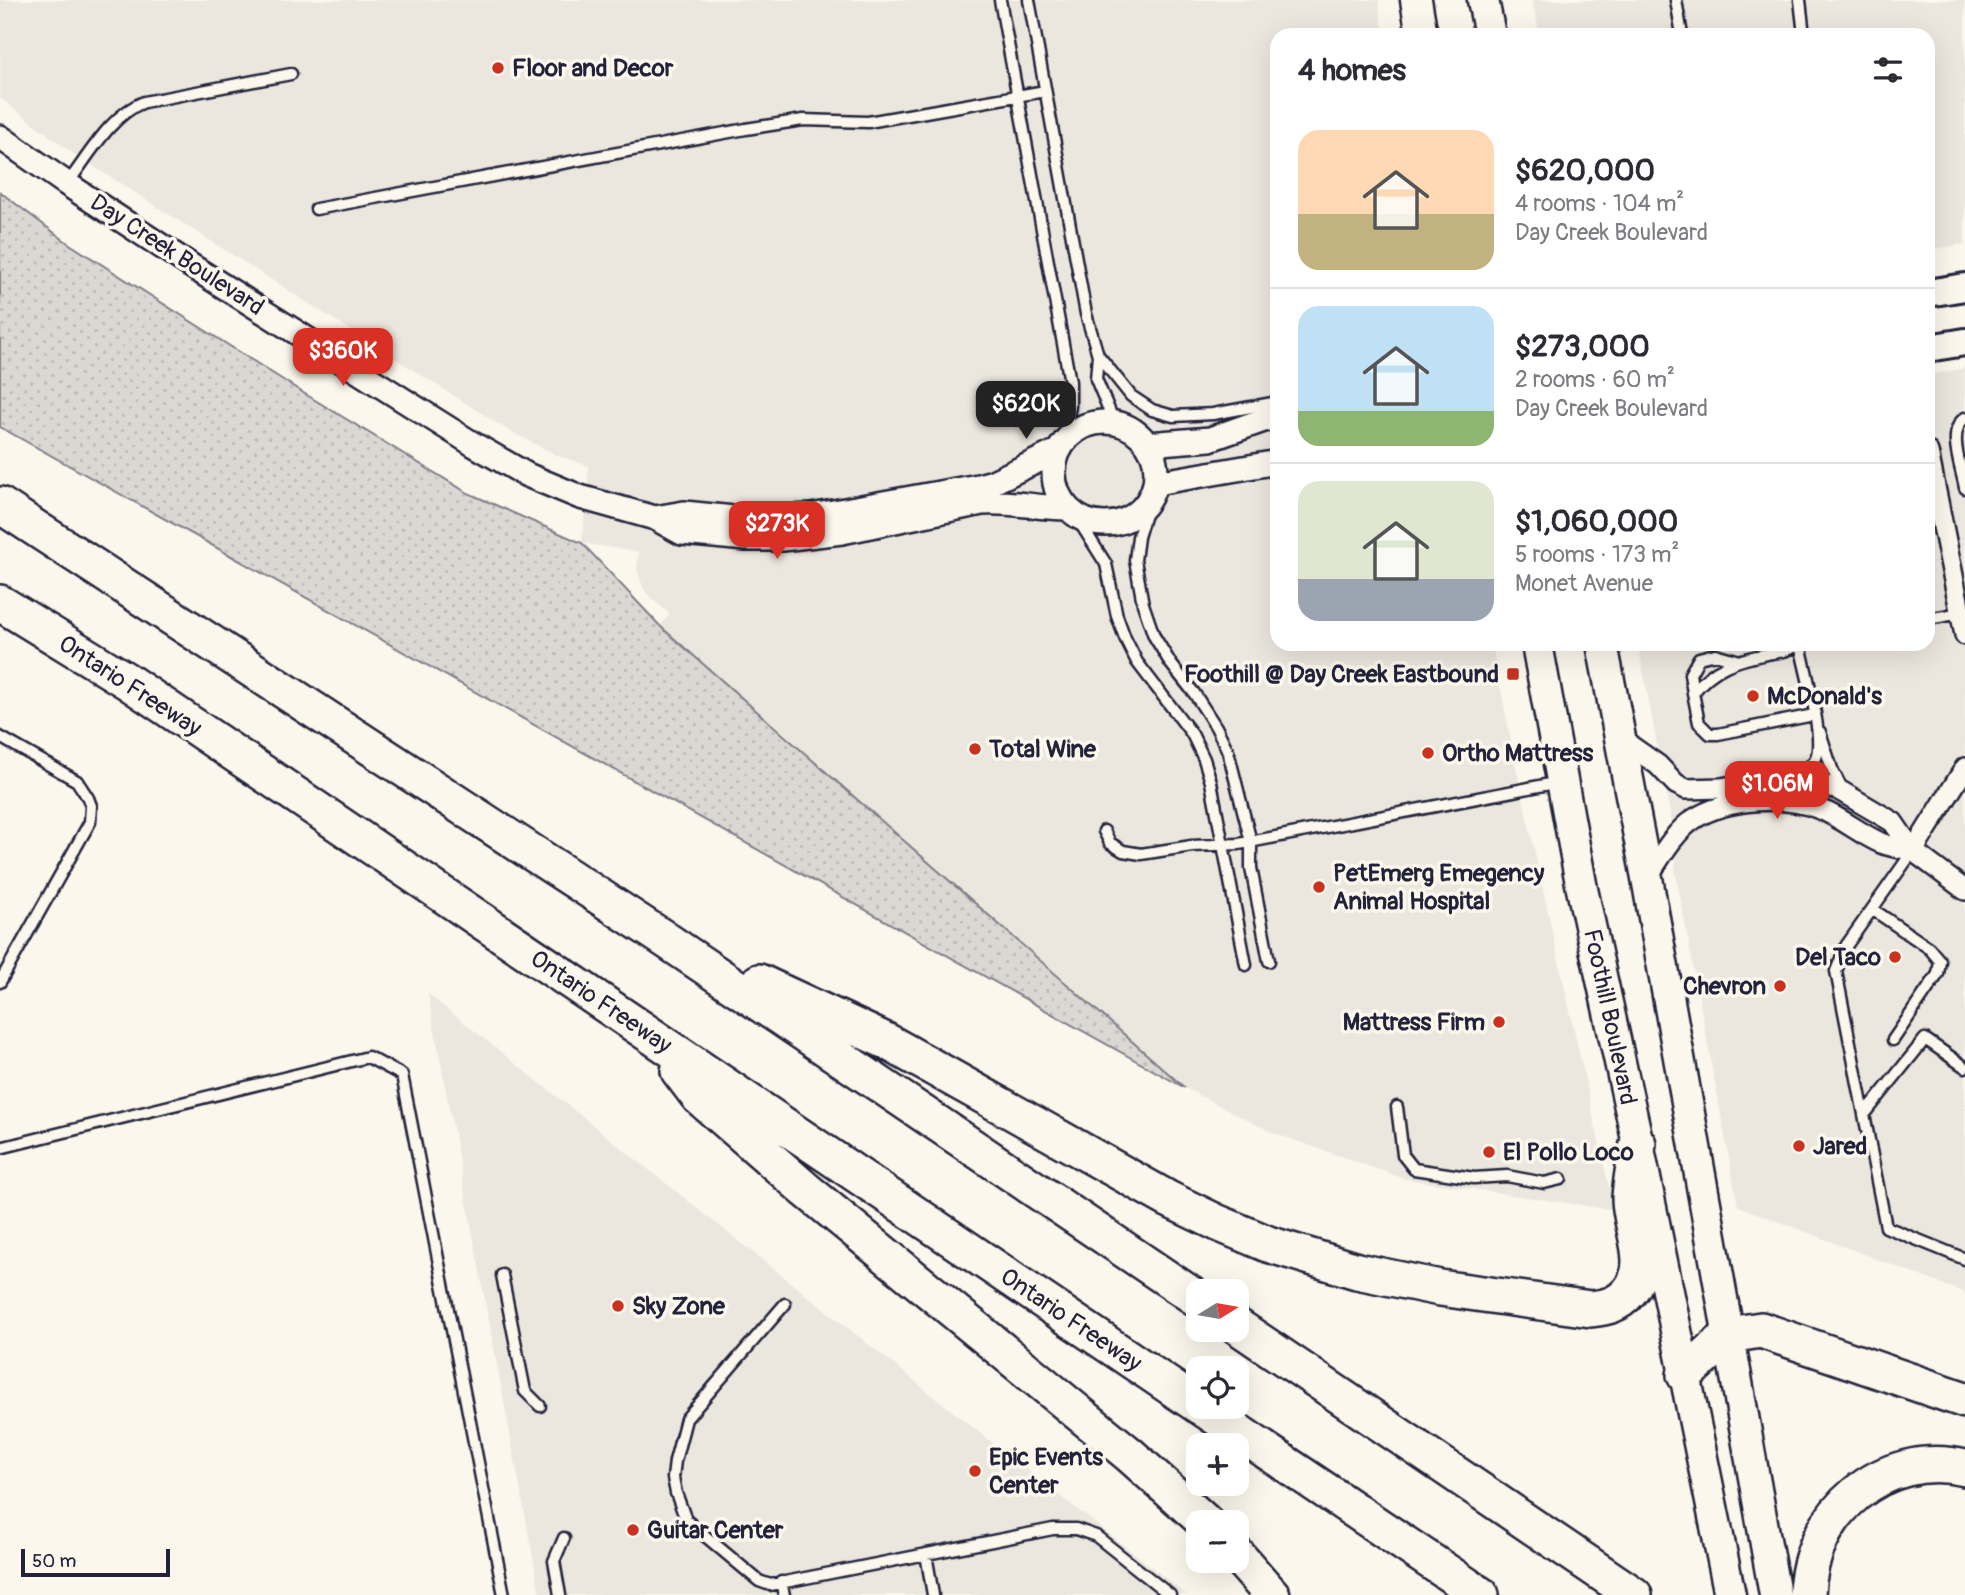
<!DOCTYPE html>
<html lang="en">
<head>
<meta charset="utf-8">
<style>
	:root { --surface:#fff; --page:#f7f7f7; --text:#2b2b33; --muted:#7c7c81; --line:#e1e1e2; --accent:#d93025 }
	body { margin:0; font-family:Pangolin,sans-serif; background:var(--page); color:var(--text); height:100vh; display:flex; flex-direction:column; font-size:26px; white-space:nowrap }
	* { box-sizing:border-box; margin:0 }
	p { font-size:23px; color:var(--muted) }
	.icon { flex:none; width:38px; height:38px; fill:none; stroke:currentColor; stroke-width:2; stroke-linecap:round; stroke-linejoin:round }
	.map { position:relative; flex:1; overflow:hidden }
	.panel { position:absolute; left:1270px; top:28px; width:665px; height:623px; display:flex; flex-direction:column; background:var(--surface); border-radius:21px; box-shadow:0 7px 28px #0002 }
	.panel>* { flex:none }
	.needle { width:46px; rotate:79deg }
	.buttons { position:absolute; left:1186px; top:1279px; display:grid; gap:14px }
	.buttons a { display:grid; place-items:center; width:63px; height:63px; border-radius:14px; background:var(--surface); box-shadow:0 7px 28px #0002; font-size:35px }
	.scale { position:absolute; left:21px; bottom:18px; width:149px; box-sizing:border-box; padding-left:7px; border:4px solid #22223b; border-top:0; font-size:19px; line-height:24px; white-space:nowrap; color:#22223b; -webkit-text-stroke:5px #fbf7ec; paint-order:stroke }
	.price { position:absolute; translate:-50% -60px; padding:0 16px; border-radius:14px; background:var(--accent); color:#fff; font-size:23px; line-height:46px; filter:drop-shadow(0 2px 4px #0008) }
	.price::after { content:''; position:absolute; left:50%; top:42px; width:21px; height:16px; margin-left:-10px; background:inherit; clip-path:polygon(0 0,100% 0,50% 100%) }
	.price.selected { background:#222; color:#fff }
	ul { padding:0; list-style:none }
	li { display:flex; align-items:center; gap:21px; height:175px; padding:0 28px }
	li+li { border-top:2px solid var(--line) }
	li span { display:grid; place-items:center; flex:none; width:196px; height:140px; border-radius:21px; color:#555 }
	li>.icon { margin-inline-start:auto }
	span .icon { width:84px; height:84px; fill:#fffc; stroke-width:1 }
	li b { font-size:30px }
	h2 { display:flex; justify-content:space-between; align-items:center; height:84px; padding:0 28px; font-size:30px }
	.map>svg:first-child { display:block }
</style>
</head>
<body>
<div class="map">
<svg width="1965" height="1595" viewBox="0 0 1965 1595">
	<defs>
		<pattern id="grass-dots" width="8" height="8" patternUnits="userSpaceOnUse" patternTransform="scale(1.75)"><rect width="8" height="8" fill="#dbd8d3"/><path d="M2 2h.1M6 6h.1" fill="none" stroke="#bcb9b6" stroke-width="1.8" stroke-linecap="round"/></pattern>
	</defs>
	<rect width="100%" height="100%" fill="#fbf7ec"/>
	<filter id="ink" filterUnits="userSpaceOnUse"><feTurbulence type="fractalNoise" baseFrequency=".0143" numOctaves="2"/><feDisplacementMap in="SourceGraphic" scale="14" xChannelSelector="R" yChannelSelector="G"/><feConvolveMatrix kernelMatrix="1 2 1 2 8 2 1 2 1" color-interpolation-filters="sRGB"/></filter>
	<g filter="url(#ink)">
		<!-- built -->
		<path fill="#ebe7df" d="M 0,0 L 1378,0 L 1384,35 L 1278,35 L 1278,644 L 1492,644 L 1517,772 L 1614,1210 L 1405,1179 L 1271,1132 L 1185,1088 L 950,885 L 660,626 L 670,614 L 652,599 L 643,588 L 637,569 L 639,552 L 582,543 L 589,466 L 556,455 L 506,429 L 71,152 L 0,98 Z
			M 1532,0 L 1965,0 L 1965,244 L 1929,250 L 1928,35 L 1540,35 Z
			M 1965,368 L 1965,1293 L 1738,1206 L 1675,870 L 1677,850 L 1638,644 L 1928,644 L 1929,375 Z
			M 428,994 L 966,1422 L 1187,1595 L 540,1595 Z"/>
		<!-- grass -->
		<path fill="url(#grass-dots)" stroke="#7e7d87" stroke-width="2" d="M 0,192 L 68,243 L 305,394 L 468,493 L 582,543 L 660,626 L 1185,1088 L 0,427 Z"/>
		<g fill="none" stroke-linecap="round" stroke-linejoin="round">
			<defs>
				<path id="service" d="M 1000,0 L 1070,382 L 1070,406 L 1063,443
					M 1029,0 L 1086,314 L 1098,355 L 1131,396 L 1152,410 L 1173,416 L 1213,414 L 1278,402
					M 1676,0 L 1682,35
					M 1800,0 L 1804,35
					M 67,184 C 88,157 111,114 144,102 L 291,74
					M 316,209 L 746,129 L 803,120 L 868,122 L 1045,91
					M 1098,355 L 1096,379 L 1114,422
					M 1965,418 C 1946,431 1962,469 1965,488
					M 1149,501 L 1138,537 L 1135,560 L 1143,604 L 1154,636 L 1171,664 L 1194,693 L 1216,727 L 1228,751 L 1251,842 L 1251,868 L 1269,961
					M 1075,515 L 1106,564 L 1117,616 L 1125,638 L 1137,662 L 1192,734 L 1204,759 L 1211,782 L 1246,965
					M 1928,619 L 1961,613
					M 1799,644 C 1789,651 1779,652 1767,654 C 1736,660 1713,667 1693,693 L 1699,723 L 1710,734 L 1718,734 L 1814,715
					M 1693,693 L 1690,674 L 1699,658 L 1715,654 L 1736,660
					M 1820,732 L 1832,769 L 1842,789
					M 0,737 L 77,781 L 88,798 L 91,806 L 90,822 L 0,982
					M 1794,779 C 1802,772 1814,766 1817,755 C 1823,731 1805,670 1800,644
					M 1104,831 L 1110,843 L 1123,851 L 1141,854 L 1192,846 L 1239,844 L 1560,782
					M 1913,851 L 1846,946 L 1836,971 L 1886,1227 L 1965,1259
					M 1872,909 L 1929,948 L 1940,961 L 1938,974 L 1893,1040
					M 1397,1107 L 1403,1155 L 1414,1169 L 1474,1178 L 1507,1176 L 1544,1183 L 1561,1179
					M 1864,1115 L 1925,1039 L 1965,1067
					M 0,1148 L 368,1057 L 402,1075 L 504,1595
					M 502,1275 L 525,1391 L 540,1406
					M 785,1304 L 686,1419 L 675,1461 L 673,1478 L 676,1493 L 686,1520 L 759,1581 L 770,1585 L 1053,1529 L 1076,1529 L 1096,1536 L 1170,1595
					M 926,1554 L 933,1595
					M 781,1582 L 784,1595
					M 560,1595 L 554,1561 L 564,1538"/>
				<path id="minor" d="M 1928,452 L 1965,635
					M 1621,739 L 1658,765 L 1676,784 L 1686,789 L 1721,788 L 1777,778 L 1807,781 L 1837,789 L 1893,822 L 1913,851 L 1965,890
					M 1913,851 L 1965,768
					M 1647,878 C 1660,858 1674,832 1694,819 C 1727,798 1785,795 1820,809 C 1842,818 1860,834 1881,843 C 1891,847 1903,848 1913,851"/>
				<path id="tertiary" d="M 0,137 L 67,184 L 193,267 L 473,444 L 527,475 L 580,497 L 655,518 L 682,533 L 746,539 L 782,539 L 842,532 L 982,503 C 1011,501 1038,508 1067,508
					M1054 473a51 51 0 1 1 102 0a51 51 0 1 1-102 0Z
					M 1148,444 L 1210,439 L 1278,415
					M 1156,483 L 1278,462
					M 655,518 L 684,513 L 744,519 L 811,516 L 978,486 L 993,482 L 1058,451"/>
				<path id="secondary" d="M 1928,293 L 1965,287
					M 1928,348 L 1965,342"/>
				<path id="primary" d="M 1416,0 L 1422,35
					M 1483,0 L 1490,35
					M 1537,644 L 1582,889 L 1638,1144 L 1730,1595
					M 1602,644 L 1647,878 L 1775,1595"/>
				<path id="motorway" d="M 0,505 L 660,936 L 1199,1300
					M 0,603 L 127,681 L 1199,1406
					M 759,982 L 886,1041 L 1168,1199 L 1218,1223 L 1268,1244 L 1357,1271 L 1440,1288 L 1591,1309 C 1607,1307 1618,1305 1629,1292 C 1653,1263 1630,1229 1630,1198 C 1631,1180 1635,1161 1638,1144
					M 679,1071 L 698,1096 L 806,1190 L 1130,1455 L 1205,1522
					M 1237,1326 L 1634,1595
					M 1685,1375 L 1729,1335 L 1761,1330 L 1965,1400
					M 1201,1407 L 1481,1595
					M 1237,1555 L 1272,1595
					M 1807,1595 C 1809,1513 1883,1449 1965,1468"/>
			</defs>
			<!-- service casing -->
			<use href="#service" stroke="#22223b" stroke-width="15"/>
			<!-- minor casing -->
			<use href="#minor" stroke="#22223b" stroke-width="24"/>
			<!-- tertiary casing -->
			<use href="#tertiary" stroke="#22223b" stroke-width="28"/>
			<!-- secondary casing -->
			<use href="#secondary" stroke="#22223b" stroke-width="32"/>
			<!-- primary casing -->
			<use href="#primary" stroke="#22223b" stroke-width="35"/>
			<!-- motorway casing -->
			<use href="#motorway" stroke="#22223b" stroke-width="40"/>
			<!-- service -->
			<use href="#service" stroke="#fbf7ec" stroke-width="10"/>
			<!-- minor -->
			<use href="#minor" stroke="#fbf7ec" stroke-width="19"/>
			<!-- tertiary -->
			<use href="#tertiary" stroke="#fbf7ec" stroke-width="23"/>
			<!-- secondary -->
			<use href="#secondary" stroke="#fbf7ec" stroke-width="26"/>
			<!-- primary -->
			<use href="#primary" stroke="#fbf7ec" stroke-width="30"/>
			<!-- motorway -->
			<use href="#motorway" stroke="#fbf7ec" stroke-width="35"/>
		</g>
	</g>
	<!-- markers -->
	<g fill="#c8321e" stroke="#fbf7ec" stroke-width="2.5">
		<circle cx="498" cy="68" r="7"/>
		<rect x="1506" y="667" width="14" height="14" rx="3.5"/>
		<circle cx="1753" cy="696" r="7"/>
		<circle cx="975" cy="749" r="7"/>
		<circle cx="1428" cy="753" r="7"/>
		<circle cx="1319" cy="887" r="7"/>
		<circle cx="1895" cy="957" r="7"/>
		<circle cx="1780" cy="986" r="7"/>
		<circle cx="1499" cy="1022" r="7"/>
		<circle cx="1799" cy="1146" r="7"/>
		<circle cx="1489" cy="1152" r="7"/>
		<circle cx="618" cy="1306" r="7"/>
		<circle cx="975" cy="1471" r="7"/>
		<circle cx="633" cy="1530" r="7"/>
	</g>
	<g text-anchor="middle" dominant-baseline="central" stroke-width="7" stroke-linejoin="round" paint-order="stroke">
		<!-- poi labels -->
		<g font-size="24" font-weight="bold" fill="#22223b" stroke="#fbf7ec" text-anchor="start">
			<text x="512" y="68">Floor and Decor</text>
			<text x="1499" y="674" text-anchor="end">Foothill @ Day Creek Eastbound</text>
			<text x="1767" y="696">McDonald's</text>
			<text x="989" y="749">Total Wine</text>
			<text x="1442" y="753">Ortho Mattress</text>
			<text x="1333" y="873">PetEmerg Emegency<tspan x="1333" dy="28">Animal Hospital</tspan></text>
			<text x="1881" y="957" text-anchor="end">Del Taco</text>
			<text x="1766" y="986" text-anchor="end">Chevron</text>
			<text x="1485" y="1022" text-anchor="end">Mattress Firm</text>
			<text x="1813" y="1146">Jared</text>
			<text x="1503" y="1152">El Pollo Loco</text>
			<text x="632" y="1306">Sky Zone</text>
			<text x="989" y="1457">Epic Events<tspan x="989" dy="28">Center</tspan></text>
			<text x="647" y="1530">Guitar Center</text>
		</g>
		<!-- street labels -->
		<g font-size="24" fill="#22223b" stroke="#fbf7ec">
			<text transform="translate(177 255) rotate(33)">Day Creek Boulevard</text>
			<text transform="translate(130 686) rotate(33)">Ontario Freeway</text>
			<text transform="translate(601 1002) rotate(34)">Ontario Freeway</text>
			<text transform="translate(1610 1017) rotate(78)">Foothill Boulevard</text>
			<text transform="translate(1071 1320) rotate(34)">Ontario Freeway</text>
		</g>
	</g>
</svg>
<div class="buttons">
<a><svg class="needle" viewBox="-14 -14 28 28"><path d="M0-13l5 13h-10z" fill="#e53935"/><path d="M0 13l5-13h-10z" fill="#7c7c81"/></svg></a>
<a><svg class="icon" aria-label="locate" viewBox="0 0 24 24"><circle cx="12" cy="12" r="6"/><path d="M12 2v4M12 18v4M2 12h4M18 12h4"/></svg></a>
<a>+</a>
<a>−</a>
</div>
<div class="scale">50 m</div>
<b class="price" style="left:343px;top:388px">$360K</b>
<b class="price selected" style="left:1026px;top:441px">$620K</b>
<b class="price" style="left:777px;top:561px">$273K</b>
<b class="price" style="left:1777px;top:821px">$1.06M</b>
<section class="panel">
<h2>4 homes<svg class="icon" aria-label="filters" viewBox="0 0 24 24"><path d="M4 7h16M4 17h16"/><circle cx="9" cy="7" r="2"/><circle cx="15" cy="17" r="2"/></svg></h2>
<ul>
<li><span style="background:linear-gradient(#ffd9b3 60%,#c2b280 0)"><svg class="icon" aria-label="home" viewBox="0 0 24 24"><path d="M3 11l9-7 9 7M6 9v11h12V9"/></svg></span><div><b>$620,000</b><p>4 rooms · 104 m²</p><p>Day Creek Boulevard</p></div></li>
<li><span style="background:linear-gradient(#bfe0f5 75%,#8fb573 0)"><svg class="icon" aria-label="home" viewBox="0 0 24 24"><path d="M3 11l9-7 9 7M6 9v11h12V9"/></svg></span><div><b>$273,000</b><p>2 rooms · 60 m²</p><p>Day Creek Boulevard</p></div></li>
<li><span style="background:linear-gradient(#dfe7d0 70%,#9aa5b1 0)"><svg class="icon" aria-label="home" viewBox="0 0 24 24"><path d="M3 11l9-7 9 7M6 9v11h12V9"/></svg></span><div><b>$1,060,000</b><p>5 rooms · 173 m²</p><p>Monet Avenue</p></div></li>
</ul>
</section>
</div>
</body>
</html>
